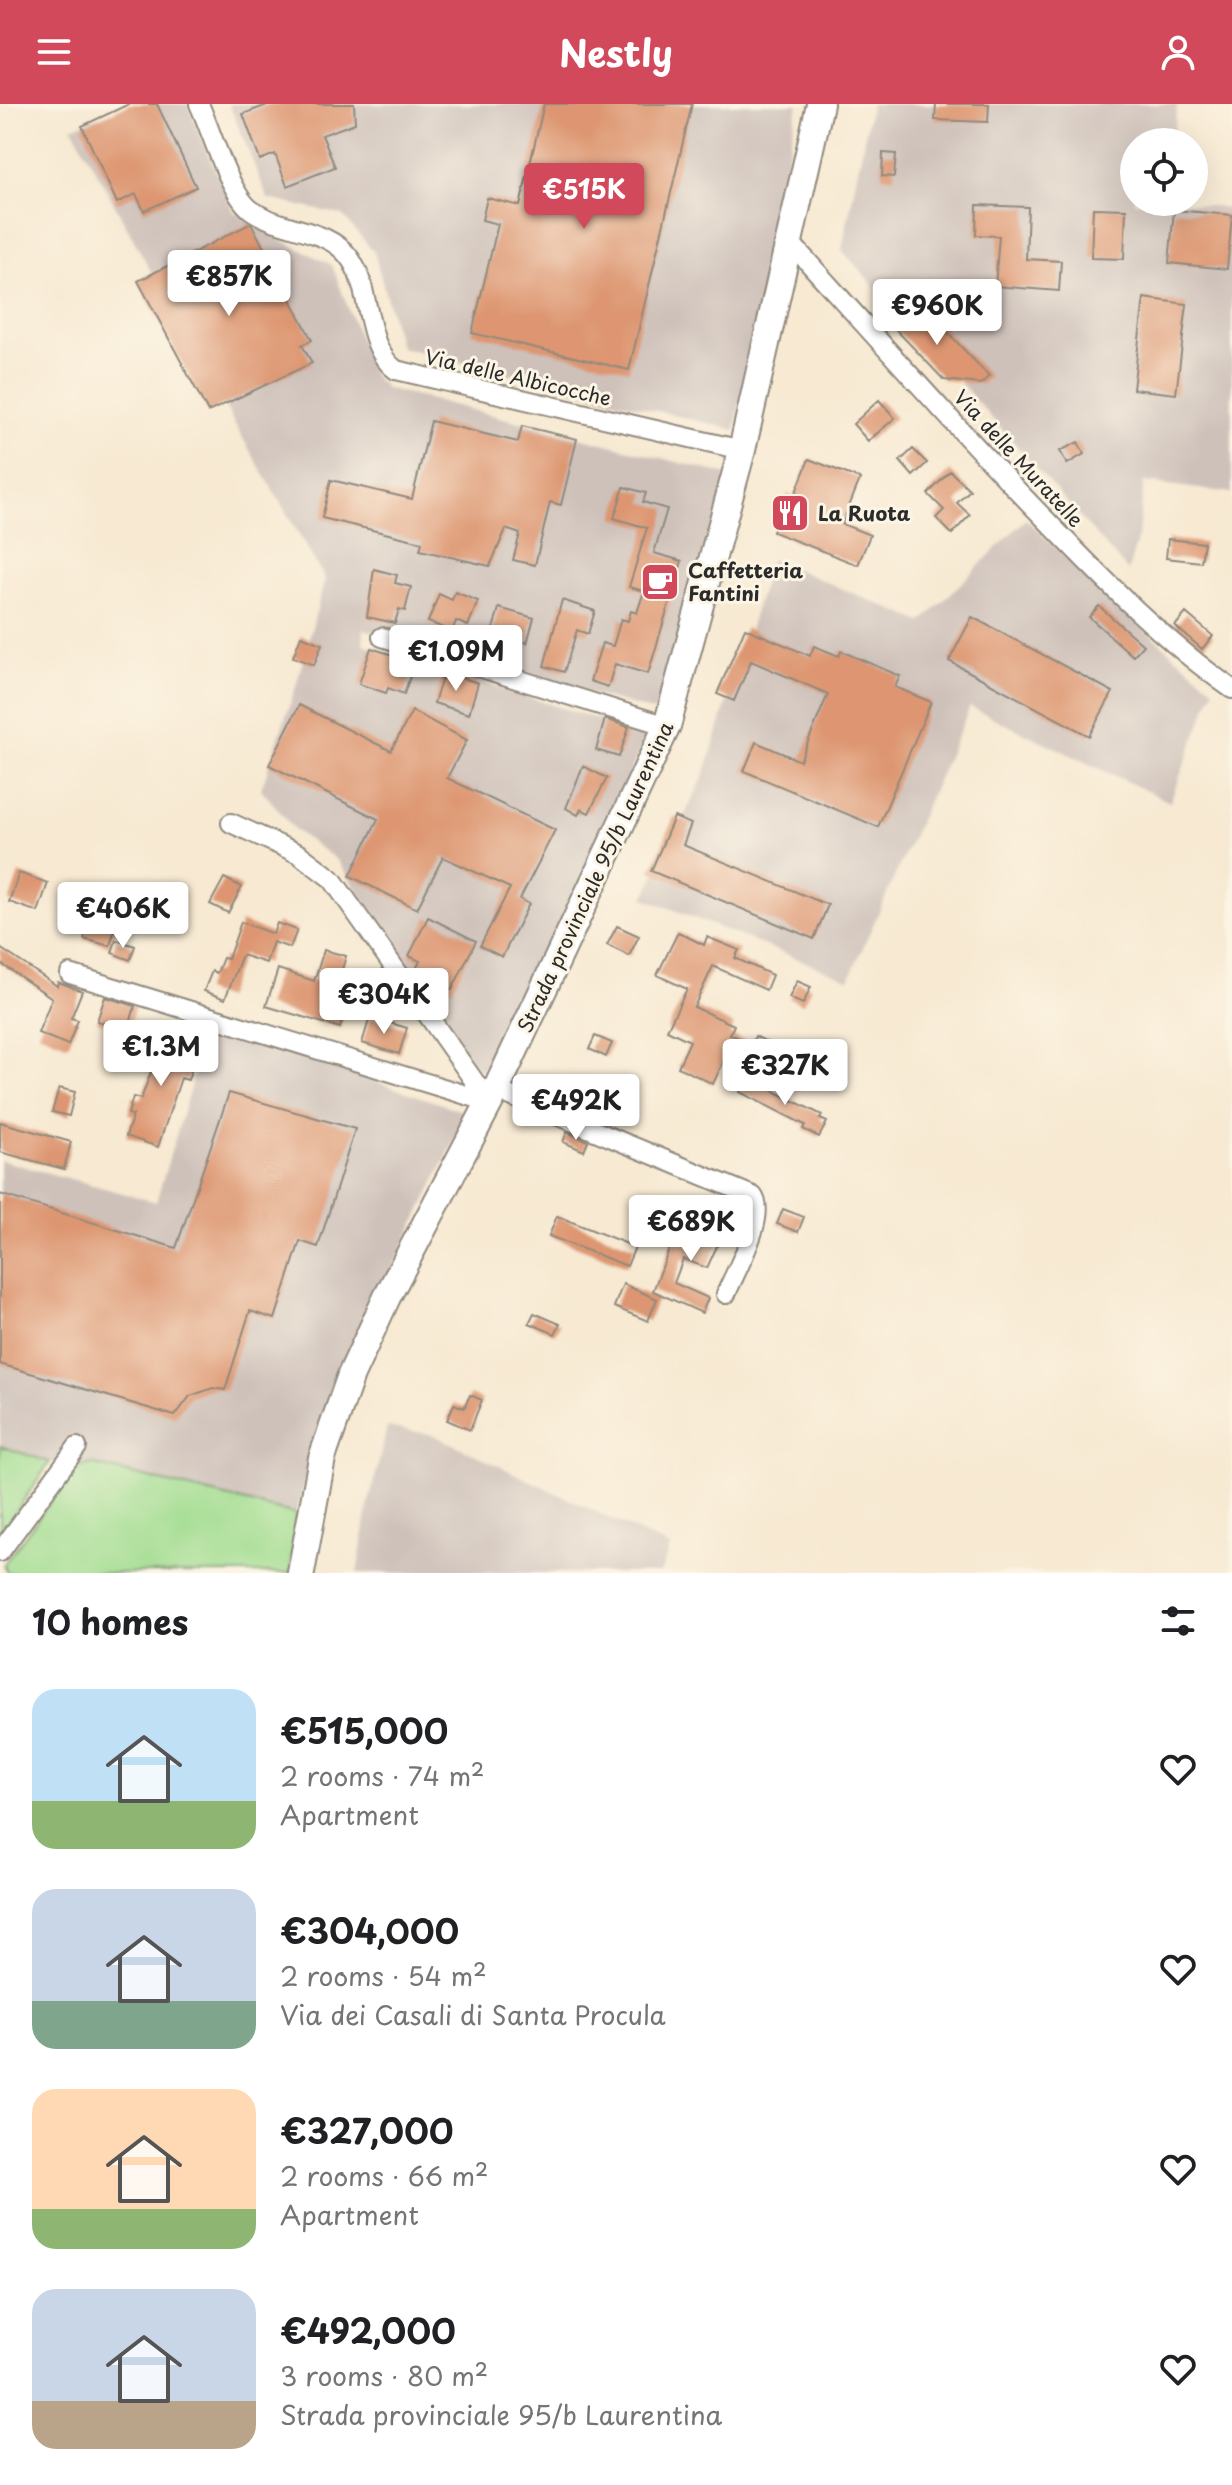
<!DOCTYPE html>
<html lang="en">
<head>
<meta charset="utf-8">
<style>
	:root { --surface:#fff; --page:#f6f6f6; --text:#202124; --muted:#757577; --accent:#d1495b }
	body { margin:0; font-family:"Playpen Sans",sans-serif; background:var(--page); color:var(--text); height:100vh; display:flex; flex-direction:column; font-size:30px; white-space:nowrap }
	* { box-sizing:border-box; margin:0 }
	p { font-size:26px; color:var(--muted) }
	.icon { flex:none; width:44px; height:44px; fill:none; stroke:currentColor; stroke-width:2; stroke-linecap:round; stroke-linejoin:round }
	.map { position:relative; height:1469px; overflow:hidden }
	.details { display:flex; flex-direction:column; background:var(--surface); flex:1 }
	.details>* { flex:none }
	.fabs { position:absolute; left:1120px; top:24px; display:grid; gap:16px }
	.fabs a { display:grid; place-items:center; width:88px; height:88px; border-radius:50%; background:var(--surface); box-shadow:0 8px 32px #0002; font-size:40px }
	.price { position:absolute; translate:-50% -68px; padding:0 18px; border-radius:8px; background:#fff; color:#222; font-size:26px; line-height:52px; filter:drop-shadow(0 2px 4px #0008) }
	.price::after { content:''; position:absolute; left:50%; top:48px; width:24px; height:18px; margin-left:-12px; background:inherit; clip-path:polygon(0 0,100% 0,50% 100%) }
	.price.on { background:var(--accent); color:#fff }
	ul { padding:0; list-style:none }
	li { display:flex; align-items:center; gap:24px; height:200px; padding:0 32px }
	li span { display:grid; place-items:center; flex:none; width:224px; height:160px; border-radius:24px; color:#555 }
	li>.icon { margin-inline-start:auto }
	span .icon { width:96px; height:96px; fill:#fffc; stroke-width:1 }
	li b { font-size:34px }
	h2 { display:flex; justify-content:space-between; align-items:center; height:96px; padding:0 32px; font-size:34px }
	header { display:flex; justify-content:space-between; align-items:center; height:104px; padding:0 32px; background:var(--accent); color:#fff; font-size:36px; font-weight:700 }
	.map>svg:first-child { display:block }
</style>
</head>
<body>
<header><svg class="icon" aria-label="menu" viewBox="0 0 24 24"><path d="M4 6h16M4 12h16M4 18h16"/></svg>Nestly<svg class="icon" aria-label="person" viewBox="0 0 24 24"><circle cx="12" cy="8" r="4"/><path d="M4 21q1-7 8-7t8 7"/></svg></header>
<div class="map">
<svg width="1232" height="1469" viewBox="0 0 1232 1469">
	<rect width="100%" height="100%" fill="#fcf5e5"/>
	<filter id="ink" filterUnits="userSpaceOnUse"><feTurbulence type="fractalNoise" baseFrequency=".0125" numOctaves="2"/><feDisplacementMap in="SourceGraphic" scale="16" xChannelSelector="R" yChannelSelector="G"/><feConvolveMatrix kernelMatrix="1 2 1 2 8 2 1 2 1" color-interpolation-filters="sRGB"/></filter>
	<filter id="wash" filterUnits="userSpaceOnUse"><feTurbulence type="fractalNoise" baseFrequency=".006" numOctaves="4" result="noise"/><feDisplacementMap in="SourceGraphic" scale="32" xChannelSelector="R" yChannelSelector="G"/><feGaussianBlur stdDeviation="1.8" result="paint"/><feColorMatrix in="noise" values="0 0 0 0 0 0 0 0 0 0 0 0 0 0 0 0 0 1.4 0 .05"/><feComposite in="paint" operator="in"/></filter>
	<g filter="url(#wash)">
		<rect width="100%" height="100%" fill="#f7e9d2"/>
		<!-- industrial -->
		<path fill="#cec1ba" d="M 134,0 L 187,0 L 233,107 L 269,130 L 332,161 L 373,271 L 385,284 L 736,373 L 676,614 L 364,525 L 363,540 L 646,631 L 599,741 L 490,970 L 476,964 L 337,756 L 296,727 L 261,685 L 296,582 L 325,475 L 238,326 L 72,23 Z
			M 229,0 L 798,0 L 735,326 L 400,243 L 374,148 L 342,111 L 268,95 Z
			M 871,0 L 1177,0 L 1173,38 L 1134,38 L 1134,98 L 1182,98 L 1232,105 L 1232,389 L 1144,378 L 1138,433 L 1128,467 L 842,146 Z
			M 1026,415 L 1108,494 L 1214,585 L 1170,698 L 970,603 L 849,875 L 644,794 L 704,672 L 771,455 L 922,518 Z
			M 209,921 L 468,1009 L 329,1295 L 296,1410 L 91,1360 L 75,1365 L 0,1342 L 0,1056 L 156,1098 Z
			M 387,1323 L 434,1331 L 670,1443 L 660,1469 L 357,1469 L 368,1404 Z"/>
		<!-- green -->
		<path fill="#a2dd91" stroke="#66845e" stroke-width="2" d="M 0,1342 L 50,1358 L 0,1430 Z
			M 91,1360 L 296,1410 L 290,1469 L 7,1469 L 4,1460 L 75,1365 Z"/>
		<g id="blocks">
			<!-- building -->
			<path fill="#dd9671" d="M 129,0 L 157,0 L 196,83 L 144,107 L 136,90 L 117,99 L 82,22 Z
				M 270,0 L 354,0 L 355,19 L 322,31 L 335,63 L 287,82 L 275,50 L 260,56 L 243,10 Z
				M 544,0 L 692,0 L 629,266 L 472,229 L 498,120 L 482,116 L 487,94 L 520,102 Z
				M 936,0 L 989,0 L 988,18 L 935,16 Z
				M 883,49 L 896,50 L 894,73 L 882,72 Z
				M 977,101 L 1028,103 L 1026,155 L 1061,157 L 1059,187 L 995,182 L 999,132 L 976,131 Z
				M 1093,104 L 1126,105 L 1124,155 L 1091,154 Z
				M 1174,106 L 1232,111 L 1227,165 L 1169,159 Z
				M 251,119 L 312,236 L 302,241 L 312,259 L 208,308 L 138,177 Z
				M 1144,194 L 1187,200 L 1176,290 L 1133,285 Z
				M 900,200 L 907,208 L 913,203 L 929,220 L 935,215 L 989,272 L 981,280 L 944,276 L 885,214 Z
				M 879,296 L 895,314 L 868,337 L 853,320 Z
				M 431,317 L 518,338 L 522,322 L 577,335 L 561,401 L 550,398 L 535,461 L 513,456 L 520,430 L 506,425 L 490,462 L 420,446 L 422,438 L 322,414 L 331,376 L 412,395 Z
				M 1078,338 L 1084,350 L 1067,360 L 1060,347 Z
				M 913,345 L 927,359 L 913,372 L 900,357 Z
				M 809,355 L 860,375 L 842,420 L 870,431 L 858,461 L 773,428 L 788,390 L 794,393 Z
				M 950,367 L 970,386 L 957,399 L 970,411 L 952,430 L 936,414 L 944,406 L 928,390 Z
				M 624,383 L 646,389 L 643,398 L 667,405 L 654,449 L 682,457 L 648,570 L 615,560 L 608,583 L 590,577 L 602,539 L 613,542 L 621,515 L 628,517 L 631,507 L 637,509 L 644,487 L 629,483 L 647,424 L 614,414 Z
				M 1168,435 L 1204,439 L 1201,458 L 1166,454 Z
				M 374,465 L 397,471 L 395,479 L 411,483 L 405,507 L 399,505 L 395,519 L 367,513 Z
				M 455,488 L 478,497 L 468,522 L 456,517 L 452,527 L 428,518 L 439,490 L 452,496 Z
				M 562,496 L 595,507 L 588,530 L 577,526 L 564,568 L 544,562 Z
				M 1099,502 L 1143,541 L 1133,552 L 1089,513 Z
				M 499,504 L 534,514 L 527,539 L 511,534 L 508,544 L 489,539 Z
				M 1186,509 L 1213,532 L 1202,545 L 1175,522 Z
				M 972,513 L 1113,588 L 1089,632 L 949,557 Z
				M 745,524 L 810,552 L 814,542 L 839,552 L 841,547 L 900,572 L 895,583 L 931,598 L 878,723 L 744,667 L 756,638 L 800,657 L 828,590 L 751,557 L 734,597 L 717,590 Z
				M 301,532 L 322,540 L 314,561 L 293,553 Z
				M 371,544 L 415,558 L 404,590 L 388,584 L 386,589 L 359,580 Z
				M 444,568 L 478,579 L 469,610 L 434,599 Z
				M 299,601 L 391,647 L 412,607 L 467,636 L 447,674 L 555,726 L 520,795 L 529,800 L 502,853 L 480,842 L 510,784 L 443,753 L 417,805 L 350,772 L 378,715 L 269,661 Z
				M 605,615 L 629,623 L 619,653 L 596,646 Z
				M 583,662 L 607,674 L 589,709 L 581,705 L 578,711 L 566,704 Z
				M 674,713 L 691,720 L 683,741 L 828,801 L 814,835 L 651,767 Z
				M 19,769 L 48,779 L 38,808 L 9,798 Z
				M 224,774 L 242,783 L 228,809 L 210,800 Z
				M 92,806 L 118,813 L 110,842 L 84,835 Z
				M 428,813 L 476,837 L 452,886 L 415,867 L 420,857 L 409,852 Z
				M 241,818 L 273,830 L 277,819 L 297,826 L 290,844 L 273,838 L 266,859 L 242,851 L 225,895 L 204,887 L 212,867 L 217,869 L 223,854 L 228,855 Z
				M 617,822 L 639,832 L 629,852 L 607,841 Z
				M 678,828 L 704,841 L 707,833 L 739,846 L 735,854 L 772,871 L 766,886 L 713,862 L 694,903 L 734,921 L 730,930 L 745,937 L 737,954 L 727,950 L 713,980 L 678,963 L 690,937 L 667,926 L 687,885 L 657,871 Z
				M 116,836 L 135,842 L 130,856 L 112,849 Z
				M 0,844 L 57,882 L 58,878 L 82,887 L 71,914 L 78,916 L 68,941 L 38,929 L 52,894 L 0,859 Z
				M 324,846 L 346,852 L 333,896 L 347,900 L 340,924 L 266,902 L 278,865 L 314,877 Z
				M 797,877 L 811,883 L 803,900 L 789,894 Z
				M 105,893 L 135,902 L 128,927 L 97,917 Z
				M 370,913 L 407,924 L 399,950 L 362,939 Z
				M 154,928 L 199,942 L 188,976 L 181,974 L 158,1043 L 126,1032 L 133,1011 L 128,1010 L 133,993 L 141,995 L 158,949 L 148,945 Z
				M 595,932 L 612,939 L 606,953 L 589,945 Z
				M 755,932 L 781,945 L 773,960 L 748,947 Z
				M 748,974 L 822,1011 L 820,1015 L 827,1018 L 819,1033 L 803,1025 L 805,1021 L 740,988 Z
				M 59,984 L 75,988 L 69,1012 L 52,1008 Z
				M 229,989 L 355,1025 L 318,1143 L 300,1137 L 275,1215 L 250,1207 L 225,1286 L 213,1284 L 190,1292 L 175,1312 L 0,1260 L 0,1090 L 176,1144 Z
				M 0,1018 L 71,1038 L 64,1065 L 0,1048 Z
				M 567,1028 L 588,1037 L 584,1047 L 563,1038 Z
				M 715,1104 L 731,1111 L 707,1164 L 683,1155 L 674,1179 L 708,1194 L 702,1209 L 653,1187 L 673,1135 L 697,1144 Z
				M 783,1105 L 804,1113 L 798,1128 L 777,1120 Z
				M 557,1112 L 635,1143 L 627,1162 L 549,1132 Z
				M 623,1180 L 657,1195 L 648,1217 L 614,1203 Z
				M 534,1209 L 560,1220 L 555,1230 L 529,1219 Z
				M 470,1291 L 482,1296 L 470,1326 L 447,1316 L 454,1300 L 464,1304 Z"/>
		</g>
	</g>
	<g filter="url(#ink)">
		<use href="#blocks" fill-opacity="0" stroke="#918a7e" stroke-width="2"/>
		<g fill="none" stroke-linecap="round" stroke-linejoin="round">
			<defs>
				<path id="street" d="M 199,0 C 211,26 229,88 250,105 C 279,127 327,123 349,153 C 373,185 363,242 396,266 L 742,346
					M 789,137 C 875,232 959,327 1048,418 C 1106,478 1164,537 1232,585
					M 382,533 L 667,622
					M 231,719 L 299,750 L 332,775 L 489,998
					M 70,870 L 489,998
					M 496,986 L 753,1092 C 768,1111 735,1168 726,1190
					M 0,1448 L 77,1343"/>
				<path id="secondary" d="M 301,1469 L 322,1354 L 351,1271 L 387,1193 L 496,986 L 667,622 L 742,346 L 820,0"/>
			</defs>
			<!-- street casing -->
			<use href="#street" stroke="#918a7e" stroke-width="22"/>
			<!-- secondary casing -->
			<use href="#secondary" stroke="#918a7e" stroke-width="30"/>
			<!-- street -->
			<use href="#street" stroke="#fff" stroke-width="18"/>
			<!-- secondary -->
			<use href="#secondary" stroke="#fff" stroke-width="26"/>
		</g>
	</g>
	<!-- icons -->
	<defs>
		<symbol id="restaurant-square" viewBox="-11 -11 22 22"><rect x="-9" y="-9" width="18" height="18" rx="4" fill="#d1495b" stroke="#fcf5e5"/><path d="M-5-6h1v4h1v-4h1v4h1v-4h1v5L-1.5 .5V6h-2V.5L-5-1ZM5-6V6H3V1.5H1.5Q1.5-4 5-6Z" fill="#fff"/></symbol>
		<symbol id="cafe-square" viewBox="-11 -11 22 22"><rect x="-9" y="-9" width="18" height="18" rx="4" fill="#d1495b" stroke="#fcf5e5"/><path d="M-5.5-4.5H6V0H3Q3 3.5 0 3.5H-2.5Q-5.5 3.5-5.5 0ZM3-3.2v2h1.7v-2ZM-6 4.5H4V6H-6Z" fill="#fff"/></symbol>
	</defs>
	<g fill-rule="evenodd">
		<use href="#restaurant-square" x="768" y="387" width="44" height="44"/>
		<use href="#cafe-square" x="638" y="456" width="44" height="44"/>
	</g>
	<g text-anchor="middle" dominant-baseline="central" stroke-width="6" stroke-linejoin="round" paint-order="stroke">
		<!-- street labels -->
		<g font-size="20" fill="#2b2b2b" stroke="#fcf5e5">
			<text transform="translate(518 273) rotate(13)">Via delle Albicocche</text>
			<text transform="translate(1019 354) rotate(47)">Via delle Muratelle</text>
			<text transform="translate(595 773) rotate(-65)">Strada provinciale 95/b Laurentina</text>
		</g>
		<!-- poi labels -->
		<g font-size="20" font-weight="bold" fill="#2b2b2b" stroke="#fcf5e5" text-anchor="start">
			<text x="818" y="409">La Ruota</text>
			<text x="688" y="466">Caffetteria<tspan x="688" dy="23">Fantini</tspan></text>
		</g>
	</g>
</svg>
<div class="fabs">
<a><svg class="icon" aria-label="locate" viewBox="0 0 24 24"><circle cx="12" cy="12" r="6"/><path d="M12 2v4M12 18v4M2 12h4M18 12h4"/></svg></a>
</div>
<b class="price on" style="left:584px;top:127px">€515K</b>
<b class="price" style="left:229px;top:214px">€857K</b>
<b class="price" style="left:937px;top:243px">€960K</b>
<b class="price" style="left:456px;top:589px">€1.09M</b>
<b class="price" style="left:123px;top:846px">€406K</b>
<b class="price" style="left:384px;top:932px">€304K</b>
<b class="price" style="left:161px;top:984px">€1.3M</b>
<b class="price" style="left:785px;top:1003px">€327K</b>
<b class="price" style="left:576px;top:1038px">€492K</b>
<b class="price" style="left:691px;top:1159px">€689K</b>
</div>
<section class="details">
<h2>10 homes<svg class="icon" aria-label="filters" viewBox="0 0 24 24"><path d="M4 7h16M4 17h16"/><circle cx="9" cy="7" r="2"/><circle cx="15" cy="17" r="2"/></svg></h2>
<ul>
<li><span style="background:linear-gradient(#bfe0f5 70%,#8fb573 0)"><svg class="icon" aria-label="home" viewBox="0 0 24 24"><path d="M3 11l9-7 9 7M6 9v11h12V9"/></svg></span><div><b>€515,000</b><p>2 rooms · 74 m²</p><p>Apartment</p></div><svg class="icon" aria-label="heart" viewBox="0 0 24 24"><path d="M12 20l-8-8c-3-5 5-10 8-4 3-6 11-1 8 4z"/></svg></li>
<li><span style="background:linear-gradient(#c9d6e8 70%,#7fa58c 0)"><svg class="icon" aria-label="home" viewBox="0 0 24 24"><path d="M3 11l9-7 9 7M6 9v11h12V9"/></svg></span><div><b>€304,000</b><p>2 rooms · 54 m²</p><p>Via dei Casali di Santa Procula</p></div><svg class="icon" aria-label="heart" viewBox="0 0 24 24"><path d="M12 20l-8-8c-3-5 5-10 8-4 3-6 11-1 8 4z"/></svg></li>
<li><span style="background:linear-gradient(#ffd9b3 75%,#8fb573 0)"><svg class="icon" aria-label="home" viewBox="0 0 24 24"><path d="M3 11l9-7 9 7M6 9v11h12V9"/></svg></span><div><b>€327,000</b><p>2 rooms · 66 m²</p><p>Apartment</p></div><svg class="icon" aria-label="heart" viewBox="0 0 24 24"><path d="M12 20l-8-8c-3-5 5-10 8-4 3-6 11-1 8 4z"/></svg></li>
<li><span style="background:linear-gradient(#c9d6e8 70%,#b9a48a 0)"><svg class="icon" aria-label="home" viewBox="0 0 24 24"><path d="M3 11l9-7 9 7M6 9v11h12V9"/></svg></span><div><b>€492,000</b><p>3 rooms · 80 m²</p><p>Strada provinciale 95/b Laurentina</p></div><svg class="icon" aria-label="heart" viewBox="0 0 24 24"><path d="M12 20l-8-8c-3-5 5-10 8-4 3-6 11-1 8 4z"/></svg></li>
</ul>
</section>
</body>
</html>
